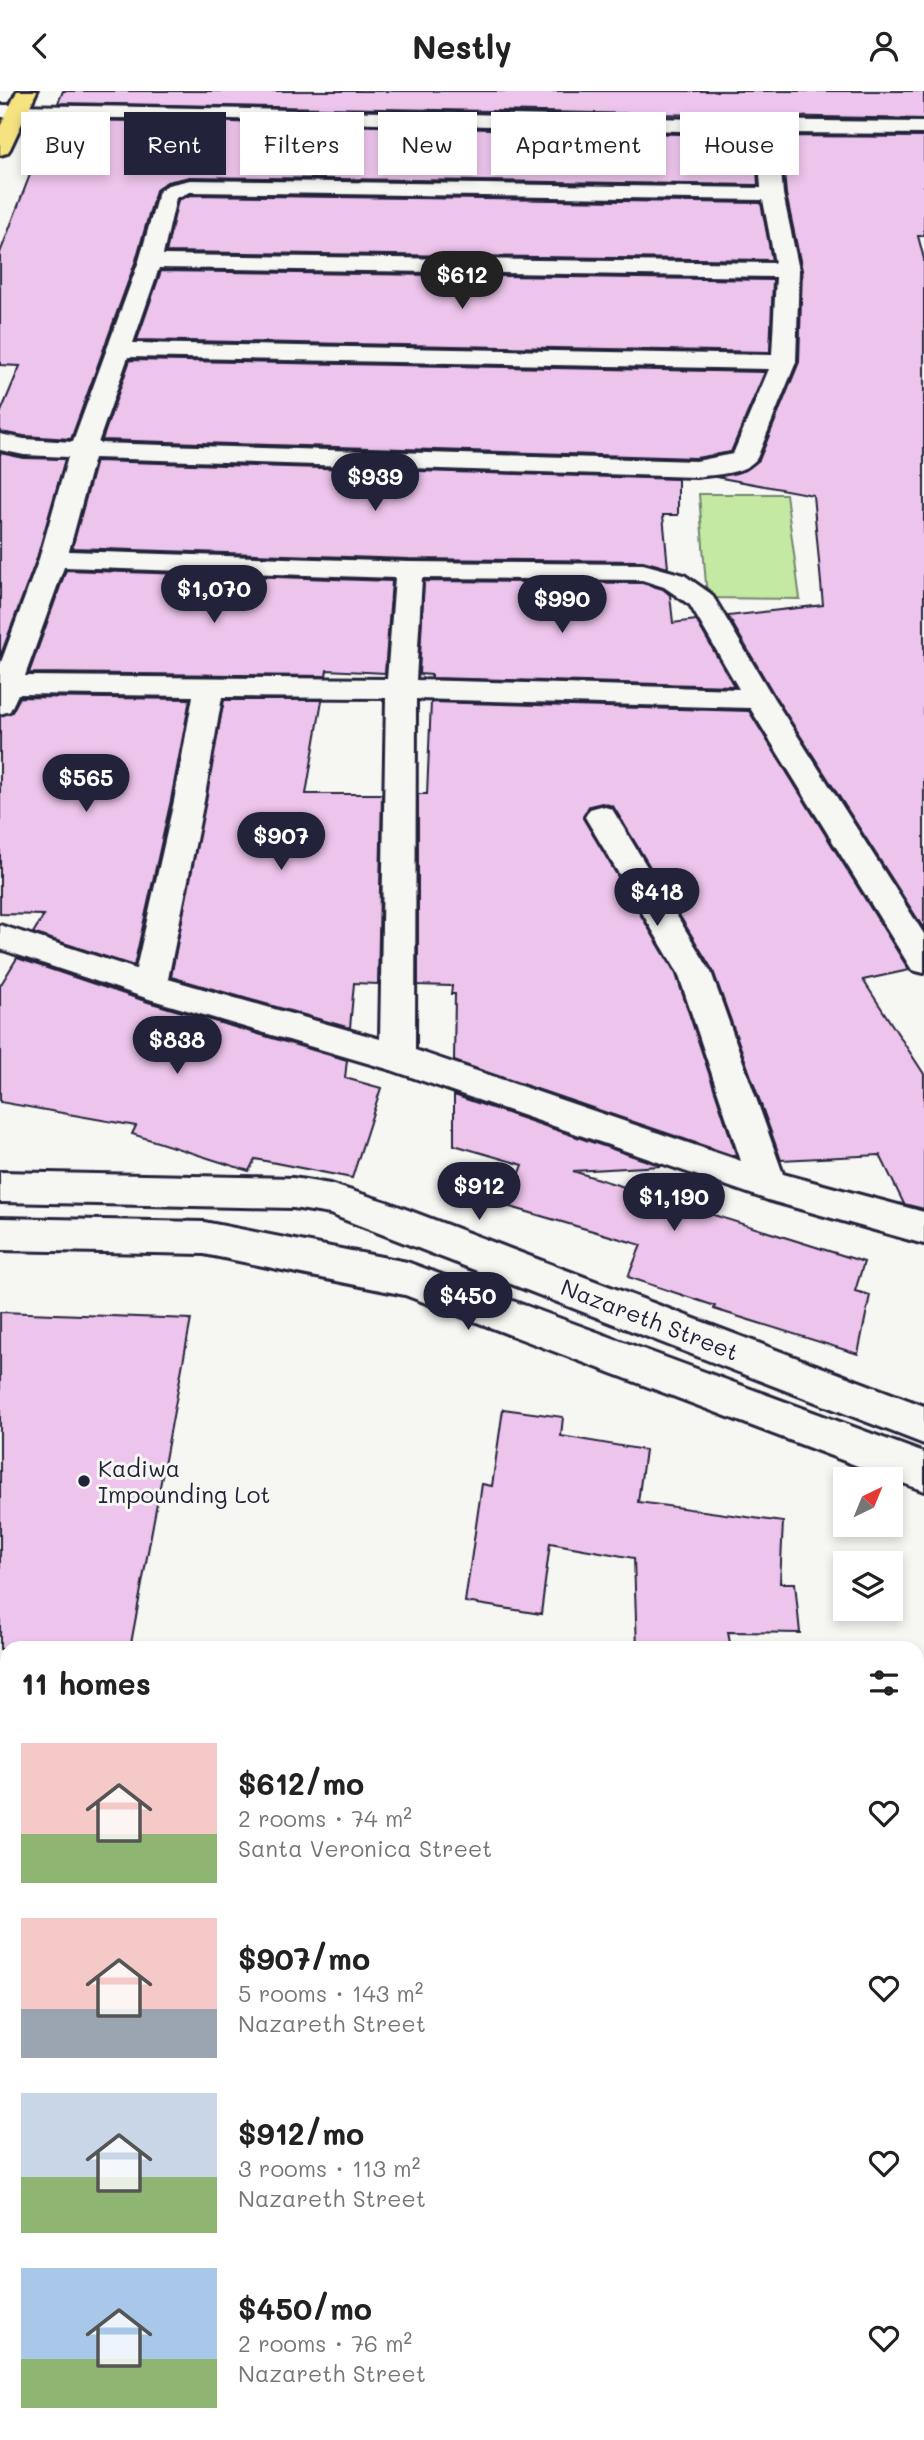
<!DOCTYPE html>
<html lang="en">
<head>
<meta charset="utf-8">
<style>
	:root { --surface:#fff; --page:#f2f2f2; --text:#222; --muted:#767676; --accent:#22223b }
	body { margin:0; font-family:Mali,sans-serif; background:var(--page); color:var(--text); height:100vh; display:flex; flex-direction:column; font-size:26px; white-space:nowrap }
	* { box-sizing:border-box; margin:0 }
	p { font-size:23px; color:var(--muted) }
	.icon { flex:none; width:38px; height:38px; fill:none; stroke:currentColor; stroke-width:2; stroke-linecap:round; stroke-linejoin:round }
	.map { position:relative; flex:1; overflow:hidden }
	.sheet { position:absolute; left:0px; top:1550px; width:924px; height:800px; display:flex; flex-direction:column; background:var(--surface); border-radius:21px 21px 0 0; box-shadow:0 4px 10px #0003 }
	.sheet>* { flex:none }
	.banner { position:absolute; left:21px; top:21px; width:882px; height:63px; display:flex; gap:14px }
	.needle { width:46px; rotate:43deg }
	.controls { position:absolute; left:833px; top:1376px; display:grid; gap:14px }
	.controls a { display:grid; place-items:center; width:70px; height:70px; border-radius:0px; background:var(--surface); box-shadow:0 4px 10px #0003; font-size:35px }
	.price { position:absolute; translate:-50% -60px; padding:0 16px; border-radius:24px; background:var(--accent); color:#fff; font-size:23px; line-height:46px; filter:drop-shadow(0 2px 4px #0008) }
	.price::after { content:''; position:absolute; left:50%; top:42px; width:21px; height:16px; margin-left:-10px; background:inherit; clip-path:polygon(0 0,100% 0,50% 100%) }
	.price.current { background:#222; color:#fff }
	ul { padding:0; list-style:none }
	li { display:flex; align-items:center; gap:21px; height:175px; padding:0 21px }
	li span { display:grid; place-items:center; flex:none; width:196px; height:140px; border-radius:0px; color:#555 }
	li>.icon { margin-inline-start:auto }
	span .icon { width:84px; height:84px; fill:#fffc; stroke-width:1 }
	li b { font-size:30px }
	h2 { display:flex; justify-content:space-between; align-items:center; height:84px; padding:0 21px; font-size:30px }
	.pill { padding:0 24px; border-radius:0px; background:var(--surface); box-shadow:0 4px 10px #0003; font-size:24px; line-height:63px }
	.pill.current { background:var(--accent); color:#fff }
	header { display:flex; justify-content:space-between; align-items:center; height:91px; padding:0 21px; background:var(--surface); font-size:32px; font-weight:700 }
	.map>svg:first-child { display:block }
</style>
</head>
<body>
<header><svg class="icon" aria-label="back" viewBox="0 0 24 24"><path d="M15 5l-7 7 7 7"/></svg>Nestly<svg class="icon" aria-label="person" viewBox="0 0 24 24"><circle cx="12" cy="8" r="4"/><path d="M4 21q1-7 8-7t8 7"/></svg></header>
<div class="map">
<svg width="924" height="2349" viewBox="0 0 924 2349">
	<rect width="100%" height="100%" fill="#f6f6f2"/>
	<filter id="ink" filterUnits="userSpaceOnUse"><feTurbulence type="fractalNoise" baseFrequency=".0143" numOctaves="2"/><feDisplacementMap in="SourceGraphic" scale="14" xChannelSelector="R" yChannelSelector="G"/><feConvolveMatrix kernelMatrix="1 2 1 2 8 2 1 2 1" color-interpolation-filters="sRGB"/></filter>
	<g filter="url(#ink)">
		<!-- green -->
		<path fill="#c4e9a3" stroke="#73866f" stroke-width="2" d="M 699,403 L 786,403 L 800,508 L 707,507 Z"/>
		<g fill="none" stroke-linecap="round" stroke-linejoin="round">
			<!-- river -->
			<path fill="#acd2f5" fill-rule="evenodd" d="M 876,0 L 924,0 L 924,12 L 920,19 L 924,31 L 924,84 L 903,79 L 869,35 L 864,19 Z"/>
		</g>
		<!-- building -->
		<path fill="#edc4ec" stroke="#22223b" stroke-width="2" d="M 63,0 L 924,0 L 924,28 L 58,12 Z
			M 51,29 L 231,31 L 755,45 L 758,94 L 190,86 L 167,91 L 156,99 L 136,169 L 71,348 L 24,345 L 0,341 L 0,323 L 20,275 L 0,274 L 0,162 Z
			M 781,45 L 924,46 L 924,145 L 918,145 L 924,168 L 924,838 L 776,607 L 728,525 L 823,514 L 813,404 L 716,386 L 746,379 L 759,369 L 799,271 L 802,179 L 786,103 Z
			M 191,104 L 761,112 L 772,169 L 166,161 L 178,109 Z
			M 161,180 L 773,189 L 770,261 L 137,249 Z
			M 130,269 L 765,281 L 731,361 L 696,367 L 102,349 Z
			M 0,362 L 24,367 L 65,368 L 37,467 L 0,566 Z
			M 96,370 L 678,388 L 678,424 L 663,424 L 668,477 L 643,470 L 409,468 L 72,457 Z
			M 66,479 L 392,490 L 385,582 L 327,579 L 326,585 L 29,582 Z
			M 424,490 L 642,492 L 663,498 L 670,504 L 673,532 L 696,529 L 734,595 L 432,587 L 432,584 L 419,583 Z
			M 20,606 L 190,608 L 171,709 L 134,875 L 33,842 L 44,824 L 0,823 L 0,625 L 12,621 Z
			M 224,609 L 322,609 L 306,703 L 382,703 L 378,893 L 354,892 L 350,937 L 171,886 Z
			M 431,611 L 749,620 L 909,879 L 863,889 L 924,983 L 924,1118 L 904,1113 L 880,1064 L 781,1069 L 713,880 L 613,715 L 602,712 L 589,715 L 583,727 L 676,883 L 737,1066 L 454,970 L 455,903 L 451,903 L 452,895 L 418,894 L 418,703 L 427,703 Z
			M 17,867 L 148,911 L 347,969 L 345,987 L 381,997 L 352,1087 L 255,1068 L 249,1080 L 132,1043 L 136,1035 L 0,1011 L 0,895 Z
			M 454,1004 L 662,1075 L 573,1080 L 864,1171 L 855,1200 L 870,1204 L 858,1263 L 714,1218 L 715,1215 L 628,1186 L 641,1154 L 507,1115 L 523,1074 L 454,1054 Z
			M 0,1221 L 191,1228 L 130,1558 L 0,1558 Z
			M 503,1318 L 563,1326 L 561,1345 L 645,1359 L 638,1411 L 783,1431 L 780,1492 L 795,1492 L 800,1542 L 728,1541 L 731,1558 L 637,1558 L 634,1467 L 550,1452 L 541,1523 L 465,1511 L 482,1393 L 492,1395 Z"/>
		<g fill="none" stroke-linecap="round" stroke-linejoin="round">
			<defs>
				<path id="minor" d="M 0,14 C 308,17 616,29 924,31 L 924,43 L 778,42 L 783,103 L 799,179 L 796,271 L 757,367 C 745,384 715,383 696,386 L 94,367 L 69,460 L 409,471 L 643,473 L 684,484 L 711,503 L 715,509 L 774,608 L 924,843 L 924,882 L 912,879 L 750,617 L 416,608 L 415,959 L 741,1070 L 678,882 L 585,726 L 590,718 L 601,715 L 612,718 L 711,881 L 783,1083 L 924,1121 L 924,1153 L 768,1109 L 391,979 L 149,908 L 0,858 L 0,834 L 136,878 L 174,710 L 193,605 L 18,603 L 10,620 L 0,623 L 0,574 L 39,468 L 68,366 L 24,364 L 0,359 L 0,343 L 24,348 L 73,351 L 139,170 L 159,100 L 168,94 L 190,89 L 761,97 L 757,42 L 231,28 L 0,26 ZM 190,101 L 763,109 L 775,172 L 163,164 L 176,107 ZM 159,177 L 776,186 L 772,264 L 133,252 ZM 128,266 L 769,278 L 733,363 L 696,370 L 98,352 ZM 64,476 L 395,487 L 387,588 L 25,585 ZM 422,487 L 642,489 L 664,496 L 690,514 L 739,598 L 416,589 ZM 222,606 L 386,607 L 380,948 L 168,888 L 204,710 Z
					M 0,1081 L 293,1087 L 330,1093 L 387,1111 L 924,1315 L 924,1353 L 330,1123 L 293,1117 L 0,1111 Z
					M 0,1127 L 204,1131 L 407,1171 L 924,1362 L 924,1400 L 405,1204 L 204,1163 L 0,1159 Z
					M 551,2343 L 609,2343 L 609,2349 L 551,2349 Z"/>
				<path id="major" d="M 17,0 L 37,0 L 10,58 L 7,62 L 0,64 L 0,36 Z"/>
			</defs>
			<!-- minor casing -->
			<use href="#minor" stroke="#22223b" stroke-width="6"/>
			<!-- major casing -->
			<use href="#major" stroke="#22223b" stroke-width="6"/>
			<!-- minor -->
			<use href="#minor" fill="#f6f6f2" fill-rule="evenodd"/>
			<!-- major -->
			<use href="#major" fill="#f5e382" fill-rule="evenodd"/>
		</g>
	</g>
	<!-- markers -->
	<circle fill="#22223b" stroke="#f6f6f2" stroke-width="2.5" cx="84" cy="1390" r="7"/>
	<g text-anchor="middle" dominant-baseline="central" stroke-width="6" stroke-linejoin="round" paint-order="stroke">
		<!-- street labels -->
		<g font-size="23" fill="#22223b" stroke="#f6f6f2">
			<text transform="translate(650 1228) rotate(21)">Nazareth Street</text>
		</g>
		<!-- poi labels -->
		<g font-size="23" fill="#22223b" stroke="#f6f6f2" text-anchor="start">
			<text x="98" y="1377">Kadiwa<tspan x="98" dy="26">Impounding Lot</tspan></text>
		</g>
	</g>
</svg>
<div class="controls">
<a><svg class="needle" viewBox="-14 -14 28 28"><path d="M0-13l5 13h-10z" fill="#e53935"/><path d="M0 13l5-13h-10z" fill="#767676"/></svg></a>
<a><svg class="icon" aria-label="layers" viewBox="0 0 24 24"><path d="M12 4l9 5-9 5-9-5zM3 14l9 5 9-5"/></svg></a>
</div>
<b class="price current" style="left:462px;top:220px">$612</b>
<b class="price" style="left:375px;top:422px">$939</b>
<b class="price" style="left:214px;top:534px">$1,070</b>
<b class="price" style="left:562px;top:544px">$990</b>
<b class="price" style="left:86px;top:723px">$565</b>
<b class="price" style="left:281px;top:781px">$907</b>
<b class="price" style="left:657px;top:837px">$418</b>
<b class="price" style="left:177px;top:985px">$838</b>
<b class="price" style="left:479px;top:1131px">$912</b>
<b class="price" style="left:674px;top:1142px">$1,190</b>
<b class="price" style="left:468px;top:1241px">$450</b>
<div class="banner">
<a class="pill">Buy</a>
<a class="pill current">Rent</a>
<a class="pill">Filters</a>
<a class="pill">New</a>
<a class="pill">Apartment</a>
<a class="pill">House</a>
</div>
<section class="sheet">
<h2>11 homes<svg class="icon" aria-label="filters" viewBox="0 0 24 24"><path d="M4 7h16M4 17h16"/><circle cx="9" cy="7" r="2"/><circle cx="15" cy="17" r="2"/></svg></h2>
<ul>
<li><span style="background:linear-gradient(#f6c9c9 65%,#8fb573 0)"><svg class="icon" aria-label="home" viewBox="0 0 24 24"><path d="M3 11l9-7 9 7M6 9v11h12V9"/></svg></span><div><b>$612/mo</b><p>2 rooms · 74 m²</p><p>Santa Veronica Street</p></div><svg class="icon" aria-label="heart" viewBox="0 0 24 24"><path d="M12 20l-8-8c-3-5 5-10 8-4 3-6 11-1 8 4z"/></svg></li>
<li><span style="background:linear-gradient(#f6c9c9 65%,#9aa5b1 0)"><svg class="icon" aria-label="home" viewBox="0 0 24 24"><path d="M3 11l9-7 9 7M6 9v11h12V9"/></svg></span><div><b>$907/mo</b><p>5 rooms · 143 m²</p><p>Nazareth Street</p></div><svg class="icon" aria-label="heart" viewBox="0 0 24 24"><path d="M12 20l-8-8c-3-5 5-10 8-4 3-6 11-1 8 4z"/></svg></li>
<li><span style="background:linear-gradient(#c9d6e8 60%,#8fb573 0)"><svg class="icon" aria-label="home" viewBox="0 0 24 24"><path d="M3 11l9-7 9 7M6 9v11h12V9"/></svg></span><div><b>$912/mo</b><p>3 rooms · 113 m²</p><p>Nazareth Street</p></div><svg class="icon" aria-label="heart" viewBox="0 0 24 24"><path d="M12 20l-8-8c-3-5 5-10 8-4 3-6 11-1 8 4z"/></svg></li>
<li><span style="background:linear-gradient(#a9c7e8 65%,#8fb573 0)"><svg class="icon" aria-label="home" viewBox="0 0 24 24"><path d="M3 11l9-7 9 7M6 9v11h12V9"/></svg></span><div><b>$450/mo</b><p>2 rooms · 76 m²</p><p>Nazareth Street</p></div><svg class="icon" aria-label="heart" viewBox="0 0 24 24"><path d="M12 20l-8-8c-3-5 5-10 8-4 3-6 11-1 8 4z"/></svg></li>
</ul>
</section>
</div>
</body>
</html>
